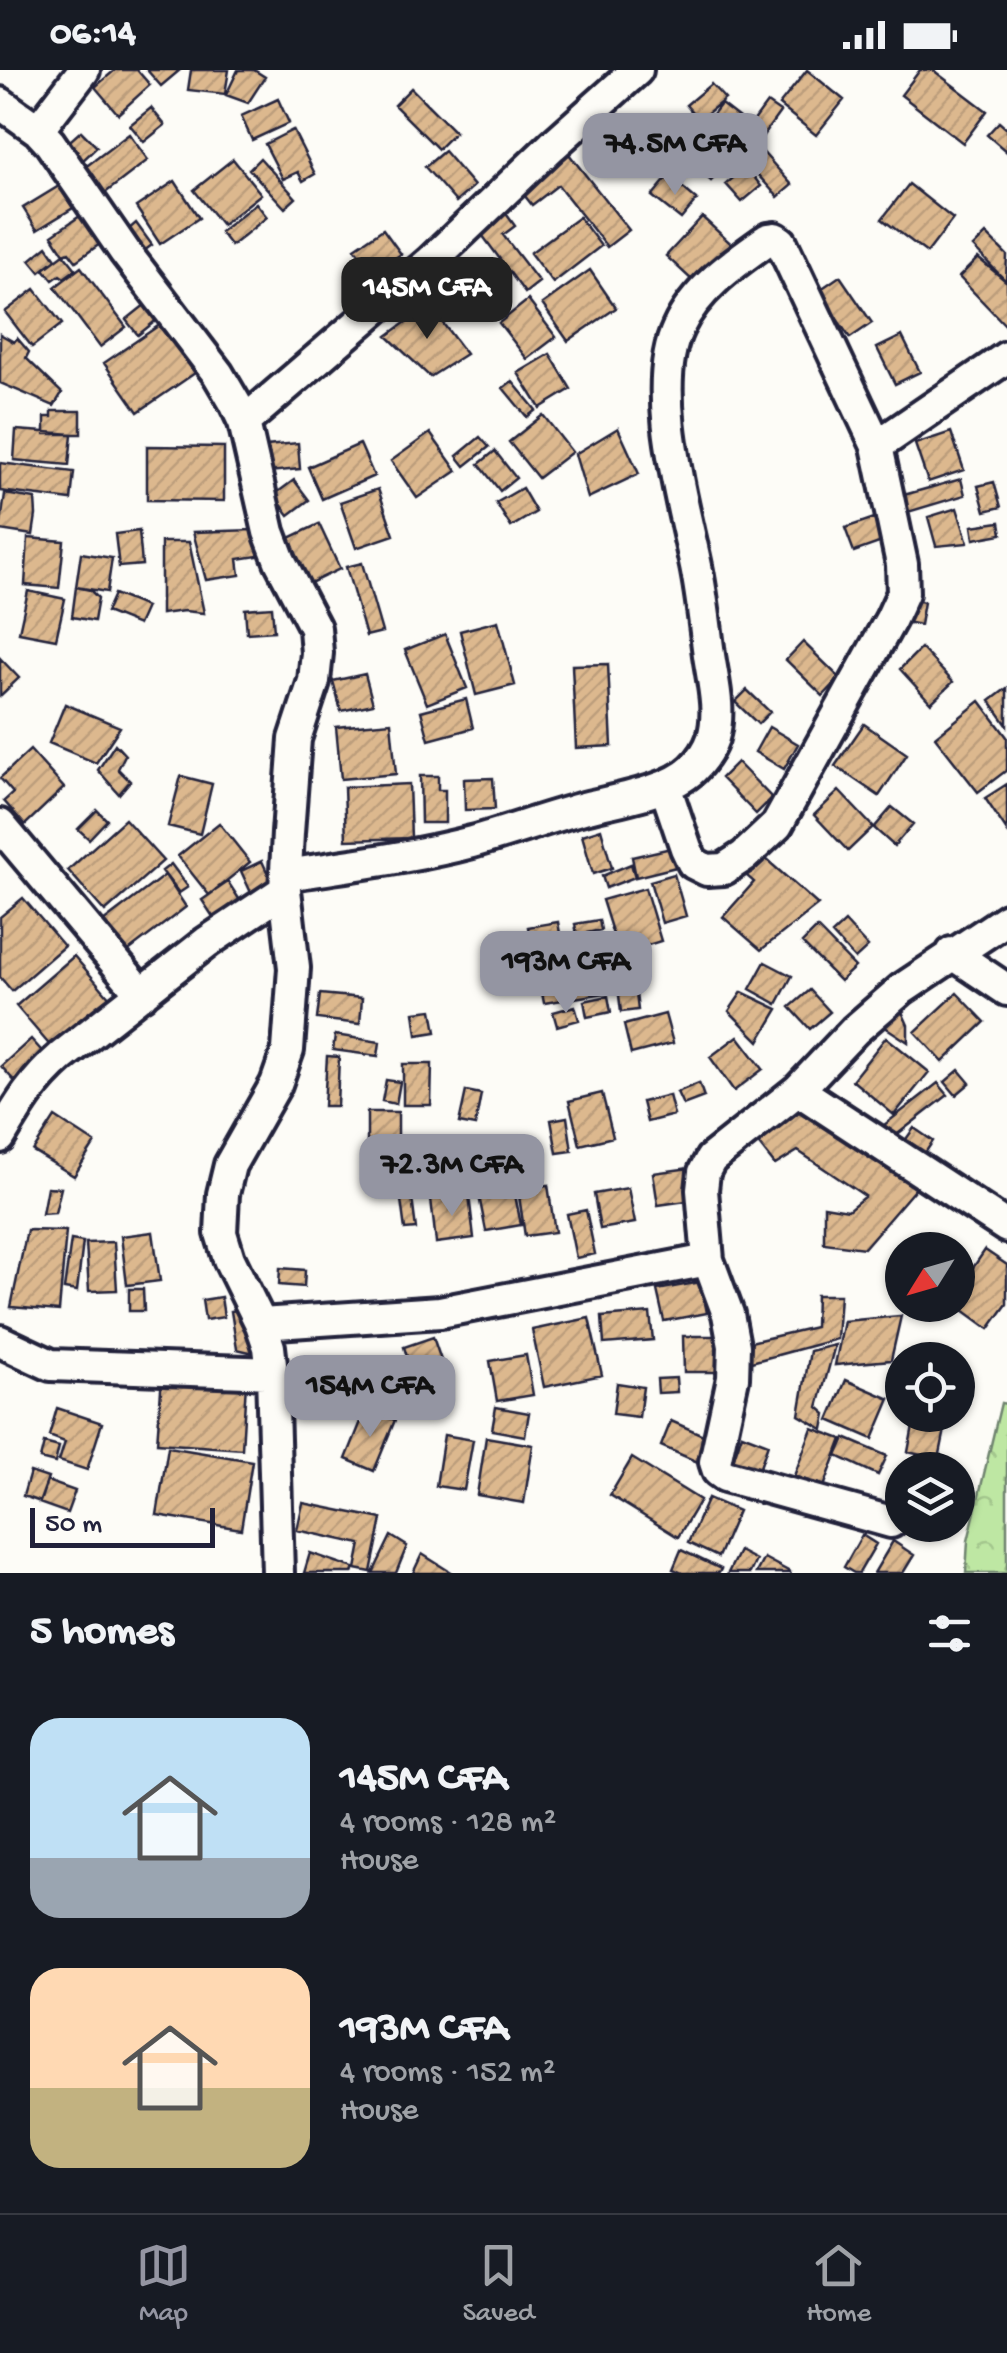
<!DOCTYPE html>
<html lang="en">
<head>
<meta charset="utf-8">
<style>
	:root { --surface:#171b24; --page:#20242c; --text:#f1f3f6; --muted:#9ea1a6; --line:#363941; --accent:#9495a2 }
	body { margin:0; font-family:"Gochi Hand",sans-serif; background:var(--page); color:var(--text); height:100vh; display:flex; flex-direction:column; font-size:38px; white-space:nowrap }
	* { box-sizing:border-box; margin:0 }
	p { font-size:32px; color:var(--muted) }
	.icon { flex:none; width:55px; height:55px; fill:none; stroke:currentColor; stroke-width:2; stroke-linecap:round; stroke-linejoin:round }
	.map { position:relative; height:1503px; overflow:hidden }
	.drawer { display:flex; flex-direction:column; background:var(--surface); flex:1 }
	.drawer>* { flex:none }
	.needle { width:65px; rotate:233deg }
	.fabs { position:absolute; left:885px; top:1162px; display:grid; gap:20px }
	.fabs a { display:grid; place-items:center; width:90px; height:90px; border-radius:50%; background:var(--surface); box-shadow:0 2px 8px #0004; font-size:50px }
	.scale { position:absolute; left:30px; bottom:25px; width:185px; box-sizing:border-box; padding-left:10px; border:5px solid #22223b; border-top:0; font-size:28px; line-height:35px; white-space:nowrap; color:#22223b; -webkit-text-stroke:8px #fdfcf7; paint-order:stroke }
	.price { position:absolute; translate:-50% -85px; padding:0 22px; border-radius:20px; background:var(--accent); color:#111; font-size:32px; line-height:65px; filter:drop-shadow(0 2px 5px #0008) }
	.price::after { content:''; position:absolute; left:50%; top:60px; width:30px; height:22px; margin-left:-15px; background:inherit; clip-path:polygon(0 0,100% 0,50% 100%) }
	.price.selected { background:#222; color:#fff }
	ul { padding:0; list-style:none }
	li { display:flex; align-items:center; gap:30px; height:250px; padding:0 30px }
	li span { display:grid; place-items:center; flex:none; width:280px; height:200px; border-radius:30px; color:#555 }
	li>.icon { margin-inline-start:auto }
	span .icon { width:120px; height:120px; fill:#fffc; stroke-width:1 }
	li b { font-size:42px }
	h2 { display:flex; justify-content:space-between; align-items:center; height:120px; padding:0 30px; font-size:42px }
	.status { display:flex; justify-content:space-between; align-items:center; height:70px; padding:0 50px; background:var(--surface); direction:ltr }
	.status svg { height:28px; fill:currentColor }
	.tab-bar { display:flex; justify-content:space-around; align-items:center; height:140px; border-top:2px solid var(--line); background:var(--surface); font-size:28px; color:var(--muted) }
	.tab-bar a { display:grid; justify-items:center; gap:5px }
	.tab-bar .selected { color:var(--accent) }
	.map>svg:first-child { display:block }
</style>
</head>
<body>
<div class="status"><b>06:14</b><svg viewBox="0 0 49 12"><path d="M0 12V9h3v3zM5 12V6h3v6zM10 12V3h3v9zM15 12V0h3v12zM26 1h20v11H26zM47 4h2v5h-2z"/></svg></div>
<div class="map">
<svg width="1007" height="1503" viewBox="0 0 1007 1503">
	<defs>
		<pattern id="forest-crowns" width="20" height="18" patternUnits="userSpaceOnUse" patternTransform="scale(2.5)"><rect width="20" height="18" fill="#bee7a3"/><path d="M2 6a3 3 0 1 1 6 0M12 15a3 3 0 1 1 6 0" fill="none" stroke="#a3c68d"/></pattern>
		<pattern id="building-hatch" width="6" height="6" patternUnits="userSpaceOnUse" patternTransform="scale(2.5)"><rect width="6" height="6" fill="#dcb88e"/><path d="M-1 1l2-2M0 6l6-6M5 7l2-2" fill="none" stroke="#bc9e7b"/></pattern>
	</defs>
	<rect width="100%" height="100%" fill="#fdfcf7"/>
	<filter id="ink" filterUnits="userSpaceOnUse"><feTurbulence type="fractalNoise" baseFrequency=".01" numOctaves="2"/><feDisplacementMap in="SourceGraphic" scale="20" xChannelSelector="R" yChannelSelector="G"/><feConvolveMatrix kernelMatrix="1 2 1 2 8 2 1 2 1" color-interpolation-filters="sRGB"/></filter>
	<g filter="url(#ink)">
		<!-- forest -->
		<path fill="url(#forest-crowns)" stroke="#70846f" stroke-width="2.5" d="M 1001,1333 L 1007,1334 L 1007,1503 L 966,1503 L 968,1471 Z"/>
		<!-- building -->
		<path fill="url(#building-hatch)" stroke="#22223b" stroke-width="2.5" d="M 115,0 L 137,0 L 150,15 L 118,44 L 95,17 Z
			M 147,0 L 180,0 L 161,16 Z
			M 191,0 L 229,0 L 225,24 L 188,20 Z
			M 238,0 L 254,0 L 265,7 L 248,33 L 226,25 Z
			M 807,0 L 844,30 L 816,65 L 779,35 Z
			M 920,0 L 933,0 L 987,41 L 963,73 L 901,25 Z
			M 711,14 L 725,29 L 699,50 L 686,35 Z
			M 411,18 L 455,62 L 438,79 L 394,35 Z
			M 278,29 L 289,53 L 252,70 L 241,46 Z
			M 767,33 L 780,42 L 752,81 L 739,71 Z
			M 721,34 L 743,51 L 729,70 L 706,53 Z
			M 151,38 L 165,55 L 144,72 L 130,55 Z
			M 999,52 L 1007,59 L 1007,82 L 987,65 Z
			M 293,60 L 315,104 L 303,111 L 298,102 L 283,109 L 265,74 Z
			M 81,61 L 97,77 L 79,94 L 63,77 Z
			M 129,64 L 148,90 L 96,130 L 76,104 Z
			M 696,66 L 727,94 L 711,111 L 680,83 Z
			M 565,79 L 629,160 L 607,177 L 558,115 L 532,135 L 517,116 Z
			M 760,79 L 792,115 L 778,127 L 746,92 Z
			M 444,81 L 474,116 L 456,132 L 425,97 Z
			M 260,88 L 296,128 L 285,138 L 249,99 Z
			M 233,89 L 261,124 L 222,155 L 194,120 Z
			M 746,97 L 761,116 L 742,132 L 726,114 Z
			M 669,106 L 697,130 L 681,149 L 652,126 Z
			M 175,111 L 199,148 L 160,174 L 136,137 Z
			M 909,114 L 953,149 L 927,183 L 882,149 Z
			M 59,116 L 73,138 L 37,160 L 23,138 Z
			M 256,133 L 267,147 L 231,176 L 220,162 Z
			M 502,138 L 515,156 L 503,165 L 539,212 L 525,223 L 477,158 Z
			M 80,146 L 100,174 L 76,191 L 69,182 L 64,184 L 52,165 Z
			M 579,147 L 601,176 L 553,213 L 530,183 Z
			M 702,147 L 738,180 L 726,192 L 718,185 L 694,212 L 666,186 Z
			M 136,153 L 152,175 L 144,181 L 128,160 Z
			M 383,159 L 401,184 L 373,203 L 355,178 Z
			M 986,164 L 1007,185 L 1006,211 L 973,177 Z
			M 47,176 L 56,189 L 40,202 L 30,190 Z
			M 64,184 L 76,199 L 64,208 L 60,205 L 53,210 L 44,199 Z
			M 978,188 L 1007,212 L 1007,257 L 959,207 Z
			M 81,197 L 126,257 L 100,277 L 55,217 Z
			M 590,200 L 616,238 L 568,271 L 542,234 Z
			M 840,206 L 872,253 L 850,268 L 818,221 Z
			M 35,219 L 62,254 L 32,277 L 5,242 Z
			M 151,230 L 163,245 L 138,265 L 126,250 Z
			M 528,230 L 556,267 L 527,289 L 499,253 Z
			M 429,235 L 466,284 L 430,307 L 387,266 Z
			M 164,252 L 198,301 L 138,342 L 104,293 Z
			M 0,264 L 14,272 L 17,268 L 29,282 L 26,288 L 62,323 L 54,336 L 0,313 Z
			M 902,266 L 920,302 L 895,314 L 877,278 Z
			M 550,284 L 571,319 L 540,338 L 518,303 Z
			M 512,311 L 536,340 L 527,347 L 503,318 Z
			M 52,341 L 81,341 L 81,364 L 45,364 L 45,347 L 52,347 Z
			M 543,345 L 572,382 L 538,408 L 509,372 Z
			M 618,358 L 639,404 L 588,428 L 575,384 Z
			M 16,360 L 72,364 L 69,395 L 14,390 Z
			M 951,362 L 964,400 L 928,412 L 915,374 Z
			M 430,363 L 457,401 L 417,428 L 391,391 Z
			M 480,367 L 489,377 L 465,396 L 457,386 Z
			M 298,373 L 300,399 L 268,402 L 266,376 Z
			M 360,374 L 374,406 L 322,429 L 308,397 Z
			M 147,376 L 224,377 L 224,431 L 147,430 Z
			M 495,381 L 516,408 L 500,421 L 479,394 Z
			M 0,393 L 74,402 L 71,430 L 0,421 Z
			M 961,409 L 965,425 L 908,442 L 904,425 Z
			M 294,410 L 309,430 L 289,445 L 274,425 Z
			M 994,412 L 1001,437 L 985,441 L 978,416 Z
			M 522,418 L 536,442 L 511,457 L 496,433 Z
			M 378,419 L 394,465 L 356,478 L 340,432 Z
			M 5,424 L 35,429 L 36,445 L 33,465 L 0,460 Z
			M 957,438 L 968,473 L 936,476 L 928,447 Z
			M 874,448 L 882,472 L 854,482 L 845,458 Z
			M 1000,452 L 1002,464 L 974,469 L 972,456 Z
			M 319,454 L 340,499 L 304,516 L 283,471 Z
			M 254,460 L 261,472 L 258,486 L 238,489 L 240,505 L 206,510 L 193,462 Z
			M 139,461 L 142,495 L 119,497 L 115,464 Z
			M 28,468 L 64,471 L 59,518 L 25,515 Z
			M 161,472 L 189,472 L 204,543 L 184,541 L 161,544 Z
			M 81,483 L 112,488 L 107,522 L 76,517 Z
			M 362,493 L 382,562 L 366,566 L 346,497 Z
			M 76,517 L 90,520 L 98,528 L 94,551 L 72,547 Z
			M 28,521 L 65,529 L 56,569 L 19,562 Z
			M 114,524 L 146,537 L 138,555 L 106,542 Z
			M 910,529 L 924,532 L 920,555 L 906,552 Z
			M 272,537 L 274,561 L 247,563 L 245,539 Z
			M 498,551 L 515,615 L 476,625 L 460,561 Z
			M 445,564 L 467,618 L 427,634 L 405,580 Z
			M 803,572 L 840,608 L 823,626 L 786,590 Z
			M 921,578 L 953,612 L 931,633 L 900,599 Z
			M 0,588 L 19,608 L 0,626 Z
			M 608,594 L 612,676 L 576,678 L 572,595 Z
			M 365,604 L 373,634 L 341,641 L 333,611 Z
			M 1007,618 L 1007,655 L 990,631 Z
			M 747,620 L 770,642 L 758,654 L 735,632 Z
			M 466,629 L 473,658 L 429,670 L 421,641 Z
			M 980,631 L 1007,667 L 1007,700 L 978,722 L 935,667 Z
			M 65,634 L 120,657 L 96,693 L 49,673 Z
			M 391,652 L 396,704 L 341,709 L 336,657 Z
			M 864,654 L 907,684 L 879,726 L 835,696 Z
			M 769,657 L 798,674 L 784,699 L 755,682 Z
			M 115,674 L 125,685 L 118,699 L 130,711 L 119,724 L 98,700 Z
			M 30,680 L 64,718 L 25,755 L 4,731 L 13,723 L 0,708 Z
			M 737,692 L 772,728 L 756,744 L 721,708 Z
			M 181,706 L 212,714 L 200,764 L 168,756 Z
			M 420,706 L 438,706 L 438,720 L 445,720 L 445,753 L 421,753 Z
			M 493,708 L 495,739 L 465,740 L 464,709 Z
			M 409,714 L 411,768 L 346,770 L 344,717 Z
			M 1007,714 L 1007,761 L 985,728 Z
			M 839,721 L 873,757 L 848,781 L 814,745 Z
			M 892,737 L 913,754 L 894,776 L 874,758 Z
			M 97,740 L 107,750 L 89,769 L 78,759 Z
			M 125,749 L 163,791 L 105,842 L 68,800 Z
			M 219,753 L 250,792 L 209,825 L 178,786 Z
			M 601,759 L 612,798 L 593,804 L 582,765 Z
			M 671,778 L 676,797 L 636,807 L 632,787 Z
			M 757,781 L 818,835 L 761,880 L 723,847 L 754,812 L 740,800 Z
			M 262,791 L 275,819 L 254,829 L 241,801 Z
			M 171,794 L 188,817 L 179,823 L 162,801 Z
			M 631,794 L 635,807 L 606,818 L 602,806 Z
			M 674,804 L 686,846 L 662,853 L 650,811 Z
			M 165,805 L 186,837 L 122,886 L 99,855 Z
			M 228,812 L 245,838 L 219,856 L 202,830 Z
			M 645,818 L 661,871 L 619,884 L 602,830 Z
			M 23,828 L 64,876 L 12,921 L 0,907 L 0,847 Z
			M 599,850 L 601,860 L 577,865 L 575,854 Z
			M 558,852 L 561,869 L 531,875 L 528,857 Z
			M 845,852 L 868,877 L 855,889 L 832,864 Z
			M 817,858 L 855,897 L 840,911 L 802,873 Z
			M 596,869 L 602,893 L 537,907 L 532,883 Z
			M 74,886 L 117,936 L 59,986 L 16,936 Z
			M 632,891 L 638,940 L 621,942 L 615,892 Z
			M 765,892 L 792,906 L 777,934 L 750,919 Z
			M 607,902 L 611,922 L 544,933 L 540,913 Z
			M 810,920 L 830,942 L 810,959 L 790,937 Z
			M 742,922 L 778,939 L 759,971 L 729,941 Z
			M 957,923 L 985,952 L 943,992 L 915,962 Z
			M 320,924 L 362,928 L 360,954 L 317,949 Z
			M 608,926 L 611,942 L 587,947 L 584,931 Z
			M 896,928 L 908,955 L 908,972 L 879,953 Z
			M 575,936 L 579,950 L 557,956 L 553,942 Z
			M 432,940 L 436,962 L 417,965 L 414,942 Z
			M 665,944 L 673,973 L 631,984 L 624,955 Z
			M 335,965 L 380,972 L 378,986 L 333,980 Z
			M 738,966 L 763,999 L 734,1021 L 710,987 Z
			M 886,967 L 929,1002 L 894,1045 L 852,1010 Z
			M 31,969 L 48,988 L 18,1015 L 1,996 Z
			M 327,986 L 339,987 L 337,1036 L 324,1036 Z
			M 403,994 L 432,994 L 431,1035 L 403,1035 Z
			M 959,1000 L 970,1013 L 956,1025 L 945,1012 Z
			M 386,1010 L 400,1012 L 396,1034 L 382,1031 Z
			M 699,1013 L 704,1027 L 683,1035 L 677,1022 Z
			M 938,1013 L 948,1025 L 895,1066 L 884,1055 Z
			M 466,1021 L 481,1024 L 475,1056 L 459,1053 Z
			M 602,1023 L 613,1067 L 580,1075 L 569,1031 Z
			M 669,1025 L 674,1045 L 647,1052 L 642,1032 Z
			M 784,1039 L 813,1040 L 920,1113 L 864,1178 L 824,1173 L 824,1136 L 848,1140 L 865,1126 L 798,1081 L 775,1095 L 752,1066 Z
			M 367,1042 L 398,1042 L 398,1095 L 384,1095 L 384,1072 L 367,1072 Z
			M 55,1047 L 95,1073 L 74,1106 L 33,1081 Z
			M 567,1047 L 572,1081 L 557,1083 L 551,1050 Z
			M 914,1058 L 933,1071 L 923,1086 L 904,1072 Z
			M 690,1098 L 694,1130 L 658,1135 L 653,1103 Z
			M 513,1115 L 521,1155 L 486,1161 L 478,1121 Z
			M 548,1115 L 555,1162 L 525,1166 L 518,1119 Z
			M 47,1117 L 61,1118 L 55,1143 L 42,1144 Z
			M 628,1118 L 635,1153 L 600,1159 L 594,1124 Z
			M 469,1125 L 474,1168 L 436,1173 L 431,1129 Z
			M 412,1128 L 416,1159 L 405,1160 L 401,1130 Z
			M 586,1140 L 595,1184 L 576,1188 L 567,1144 Z
			M 27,1160 L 66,1161 L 59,1241 L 11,1237 Z
			M 153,1162 L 160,1211 L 127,1215 L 121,1166 Z
			M 71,1170 L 83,1172 L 77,1221 L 64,1219 Z
			M 114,1172 L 117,1220 L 89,1221 L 86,1173 Z
			M 985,1180 L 1007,1195 L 1007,1234 L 989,1259 L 956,1235 L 958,1220 Z
			M 280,1198 L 305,1200 L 304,1217 L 279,1215 Z
			M 701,1212 L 707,1243 L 664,1251 L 657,1220 Z
			M 129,1219 L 143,1219 L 144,1241 L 129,1241 Z
			M 816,1225 L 840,1225 L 837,1269 L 744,1294 L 742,1274 L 815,1257 Z
			M 221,1227 L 224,1247 L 205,1250 L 202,1230 Z
			M 249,1238 L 258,1284 L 237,1279 L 231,1241 Z
			M 650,1243 L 653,1270 L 604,1274 L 602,1247 Z
			M 901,1246 L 891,1290 L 835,1295 L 844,1251 Z
			M 589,1248 L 602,1305 L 544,1317 L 532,1260 Z
			M 683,1266 L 723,1266 L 723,1302 L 684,1302 Z
			M 433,1267 L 444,1299 L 414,1309 L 404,1277 Z
			M 835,1275 L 818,1337 L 826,1344 L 823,1359 L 799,1345 L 810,1281 Z
			M 526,1285 L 533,1325 L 497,1331 L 490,1291 Z
			M 162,1306 L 246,1313 L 242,1379 L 157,1373 Z
			M 676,1308 L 677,1322 L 658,1323 L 657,1309 Z
			M 846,1310 L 890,1329 L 873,1369 L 829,1350 Z
			M 617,1313 L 643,1317 L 639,1347 L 613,1344 Z
			M 496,1337 L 529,1343 L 525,1366 L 492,1360 Z
			M 57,1338 L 102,1353 L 87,1400 L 59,1391 L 65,1372 L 49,1366 Z
			M 366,1339 L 395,1350 L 374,1401 L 346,1389 Z
			M 915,1345 L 948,1345 L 939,1389 L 908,1382 Z
			M 671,1351 L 710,1368 L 700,1393 L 661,1376 Z
			M 812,1358 L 842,1369 L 824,1417 L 794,1406 Z
			M 742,1364 L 768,1374 L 758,1403 L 732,1393 Z
			M 444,1365 L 473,1370 L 464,1420 L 436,1416 Z
			M 486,1367 L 533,1375 L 524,1433 L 477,1425 Z
			M 845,1368 L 887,1386 L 878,1405 L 837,1386 Z
			M 44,1373 L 59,1377 L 55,1393 L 40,1389 Z
			M 168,1377 L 252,1391 L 241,1459 L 157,1445 Z
			M 632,1388 L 700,1430 L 678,1467 L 610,1425 Z
			M 30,1402 L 48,1408 L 40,1432 L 23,1426 Z
			M 47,1411 L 75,1421 L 67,1443 L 39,1433 Z
			M 708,1428 L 738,1441 L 718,1487 L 688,1473 Z
			M 303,1433 L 382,1449 L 371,1502 L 356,1499 L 361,1474 L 297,1460 Z
			M 862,1465 L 876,1474 L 859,1503 L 854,1503 L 844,1497 Z
			M 391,1466 L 407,1476 L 396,1503 L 373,1503 Z
			M 893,1471 L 914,1485 L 903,1503 L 874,1503 Z
			M 681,1480 L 721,1499 L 719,1503 L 682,1503 L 673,1499 Z
			M 739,1481 L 756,1490 L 750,1503 L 728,1503 Z
			M 310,1483 L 354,1498 L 352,1503 L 304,1503 Z
			M 422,1484 L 452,1503 L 413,1503 Z
			M 764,1488 L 790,1502 L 790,1503 L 756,1503 Z"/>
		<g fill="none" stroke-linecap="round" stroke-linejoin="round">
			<defs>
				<path id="street" d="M 0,33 L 38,60 L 50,73 L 125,182 L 218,304 L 235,333 L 244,352 L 269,462 L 280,491 L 315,558 L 317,583 L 314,611 L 295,669 L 288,763 L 285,820 L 294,898 L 288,980 L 276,1014 L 230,1095 L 223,1124 L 221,1163 L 229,1189 L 261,1254 L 269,1277 L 272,1303 L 278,1503
					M 38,60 L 84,0
					M 244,352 L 429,193 L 552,76 L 637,0
					M 877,376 L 1007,287
					M 0,755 L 142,924
					M 286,805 C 348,795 411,788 472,772 C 508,762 544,749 580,739 C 613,730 668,723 693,699 C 702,690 709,680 713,668 C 721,641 713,612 709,585 C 705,556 702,525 696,496 C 683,432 649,318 678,258 C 696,219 734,193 768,169 L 775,168 L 781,172 L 877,376 L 902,494 L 903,523 L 891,549 L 777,755 L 744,786 L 724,799 L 707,800 L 693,793 L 686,778 L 665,716
					M 952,883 L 1007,920
					M 798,1020 L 1007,1157
					M 0,1067 C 19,1035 33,1011 62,986 L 207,872 L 285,820
					M 261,1254 L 440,1242 L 708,1190
					M 0,1271 L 51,1295 L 272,1303
					M 891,1452 L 725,1406 L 718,1401 L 715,1392 L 733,1308 L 734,1276 L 728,1244 L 708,1190 L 702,1120 L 704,1102 L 711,1089 L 798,1020 L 855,960 L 902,919 L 1007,849"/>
			</defs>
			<!-- street casing -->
			<use href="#street" stroke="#22223b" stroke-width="38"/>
			<!-- street -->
			<use href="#street" stroke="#fdfcf7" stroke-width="30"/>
		</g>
	</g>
</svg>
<div class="fabs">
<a><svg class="needle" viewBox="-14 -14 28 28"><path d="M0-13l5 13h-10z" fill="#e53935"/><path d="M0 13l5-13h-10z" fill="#9ea1a6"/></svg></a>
<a><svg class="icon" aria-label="locate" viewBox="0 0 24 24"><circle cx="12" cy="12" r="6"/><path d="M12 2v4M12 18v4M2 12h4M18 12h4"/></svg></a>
<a><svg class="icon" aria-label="layers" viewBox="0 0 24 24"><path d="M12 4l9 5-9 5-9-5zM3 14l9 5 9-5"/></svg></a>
</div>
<div class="scale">50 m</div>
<b class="price" style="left:675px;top:128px">74.5M CFA</b>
<b class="price selected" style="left:427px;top:272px">145M CFA</b>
<b class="price" style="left:566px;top:946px">193M CFA</b>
<b class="price" style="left:452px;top:1149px">72.3M CFA</b>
<b class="price" style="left:370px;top:1370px">154M CFA</b>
</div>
<section class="drawer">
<h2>5 homes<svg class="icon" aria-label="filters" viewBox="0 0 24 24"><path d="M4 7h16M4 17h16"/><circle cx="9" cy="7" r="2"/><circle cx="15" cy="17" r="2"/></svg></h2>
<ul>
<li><span style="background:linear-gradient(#bfe0f5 70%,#9aa5b1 0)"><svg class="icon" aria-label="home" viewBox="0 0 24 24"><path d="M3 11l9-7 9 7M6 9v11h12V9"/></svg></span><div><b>145M CFA</b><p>4 rooms · 128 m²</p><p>House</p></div></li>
<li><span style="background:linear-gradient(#ffd9b3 60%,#c2b280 0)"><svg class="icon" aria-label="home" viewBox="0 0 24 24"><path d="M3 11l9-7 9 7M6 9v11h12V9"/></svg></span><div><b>193M CFA</b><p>4 rooms · 152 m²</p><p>House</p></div></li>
</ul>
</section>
<nav class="tab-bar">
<a class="selected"><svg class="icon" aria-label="map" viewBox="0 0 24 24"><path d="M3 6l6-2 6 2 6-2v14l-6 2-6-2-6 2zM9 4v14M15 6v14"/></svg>Map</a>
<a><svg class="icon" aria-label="saved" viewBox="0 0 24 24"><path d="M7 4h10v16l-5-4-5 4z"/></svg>Saved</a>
<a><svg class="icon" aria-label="home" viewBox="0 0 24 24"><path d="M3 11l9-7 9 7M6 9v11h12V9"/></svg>Home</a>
</nav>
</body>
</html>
